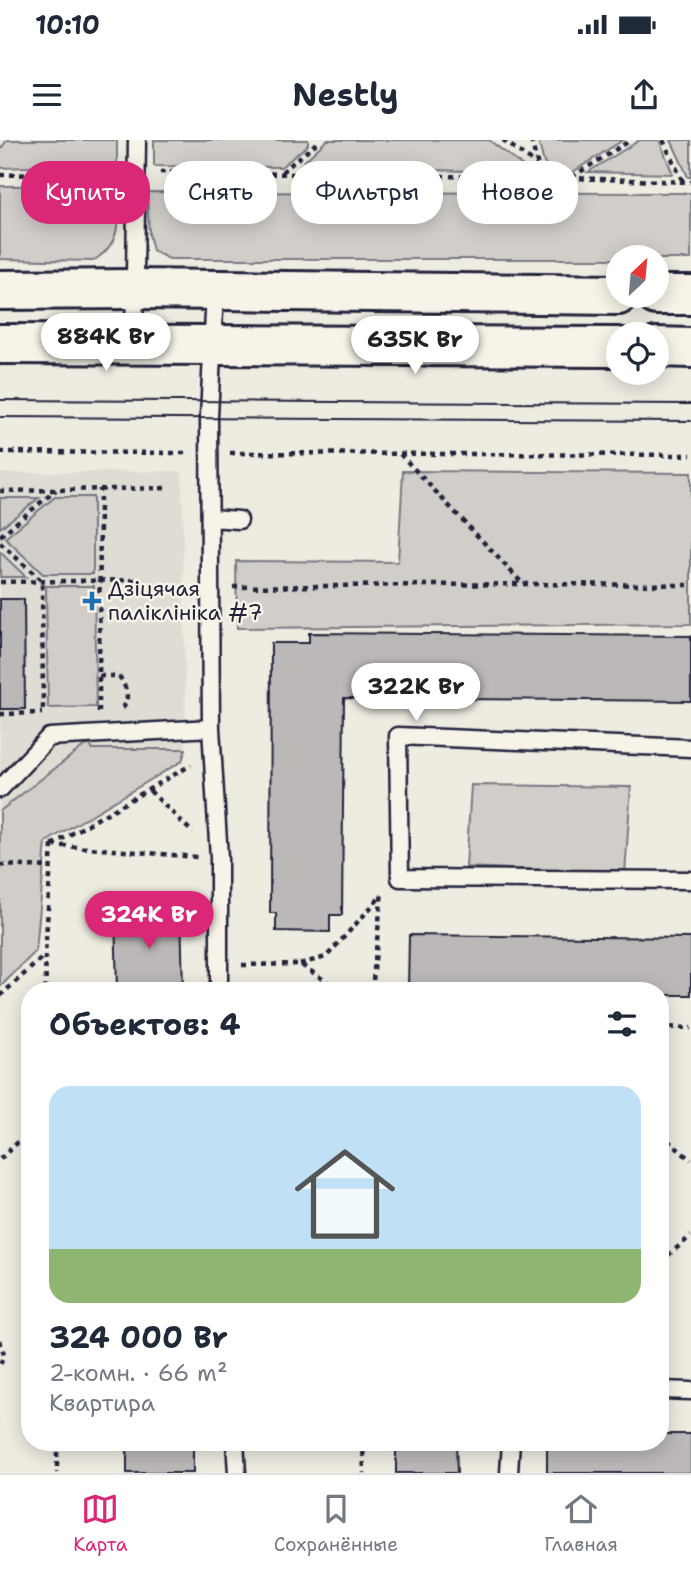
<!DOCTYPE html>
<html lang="ru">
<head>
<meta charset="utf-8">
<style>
	:root { --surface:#fff; --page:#f2f2f3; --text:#1f2937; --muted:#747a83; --line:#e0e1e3; --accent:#db2777 }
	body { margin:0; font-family:"Shantell Sans",sans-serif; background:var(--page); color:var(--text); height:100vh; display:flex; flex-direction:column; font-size:26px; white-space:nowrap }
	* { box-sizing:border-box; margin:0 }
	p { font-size:23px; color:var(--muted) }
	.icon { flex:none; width:38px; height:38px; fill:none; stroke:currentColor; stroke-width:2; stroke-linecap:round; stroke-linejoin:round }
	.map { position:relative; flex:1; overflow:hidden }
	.panel { position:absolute; left:21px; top:842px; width:648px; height:469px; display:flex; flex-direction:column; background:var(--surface); border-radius:28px; box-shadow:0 4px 18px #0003 }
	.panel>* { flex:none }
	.banner { position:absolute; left:21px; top:21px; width:649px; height:63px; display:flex; gap:14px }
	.needle { width:46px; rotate:26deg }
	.controls { position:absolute; left:606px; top:105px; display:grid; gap:14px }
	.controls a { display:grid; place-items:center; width:63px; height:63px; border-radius:50%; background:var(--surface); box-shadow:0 4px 18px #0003; font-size:35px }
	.price { position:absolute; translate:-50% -60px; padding:0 16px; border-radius:24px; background:#fff; color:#222; font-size:23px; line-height:46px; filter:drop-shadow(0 2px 4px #0008) }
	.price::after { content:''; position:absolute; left:50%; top:42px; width:21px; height:16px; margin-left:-10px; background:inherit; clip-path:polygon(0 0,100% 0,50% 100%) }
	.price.current { background:var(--accent); color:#fff }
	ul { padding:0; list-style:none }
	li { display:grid; align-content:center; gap:14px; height:371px; padding:0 28px }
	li+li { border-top:2px solid var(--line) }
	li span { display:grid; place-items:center; height:217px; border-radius:21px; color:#555 }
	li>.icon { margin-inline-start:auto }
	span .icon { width:126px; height:126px; fill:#fffc; stroke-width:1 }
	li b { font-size:30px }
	h2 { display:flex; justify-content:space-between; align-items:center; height:84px; padding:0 28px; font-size:30px }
	.tag { padding:0 24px; border-radius:28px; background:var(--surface); box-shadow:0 4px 18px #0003; font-size:24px; line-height:63px }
	.tag.current { background:var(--accent); color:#fff }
	.status { display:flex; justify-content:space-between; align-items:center; height:49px; padding:0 35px; background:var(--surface); direction:ltr }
	.status svg { height:19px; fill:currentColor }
	header { display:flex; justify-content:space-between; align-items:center; height:91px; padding:0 28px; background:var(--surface); font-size:32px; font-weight:700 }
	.dock { display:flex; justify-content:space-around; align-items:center; height:98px; border-top:2px solid var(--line); background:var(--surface); font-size:19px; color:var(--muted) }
	.dock a { display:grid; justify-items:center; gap:4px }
	.dock .current { color:var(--accent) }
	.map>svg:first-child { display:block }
</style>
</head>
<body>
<div class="status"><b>10:10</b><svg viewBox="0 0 49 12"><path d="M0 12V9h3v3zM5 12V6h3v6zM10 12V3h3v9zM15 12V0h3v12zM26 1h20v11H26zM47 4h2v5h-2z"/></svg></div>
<header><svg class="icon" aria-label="menu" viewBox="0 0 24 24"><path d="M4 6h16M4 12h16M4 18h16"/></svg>Nestly<svg class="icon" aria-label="share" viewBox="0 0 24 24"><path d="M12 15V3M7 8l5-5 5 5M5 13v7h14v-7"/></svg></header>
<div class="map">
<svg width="691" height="1333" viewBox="0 0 691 1333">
	<rect width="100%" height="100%" fill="#eeebe1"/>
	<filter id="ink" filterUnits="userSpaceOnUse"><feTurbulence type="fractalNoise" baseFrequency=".0143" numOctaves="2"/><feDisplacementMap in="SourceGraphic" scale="14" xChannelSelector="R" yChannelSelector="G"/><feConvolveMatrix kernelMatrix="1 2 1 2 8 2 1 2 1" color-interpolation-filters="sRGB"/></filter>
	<g filter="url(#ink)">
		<!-- built -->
		<path fill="#dfdcd4" d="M 182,331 L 186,609 L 91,609 L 0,679 L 0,333 Z"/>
		<!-- green -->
		<path fill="#d1cdc9" stroke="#7a7882" stroke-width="2" d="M 7,0 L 117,0 L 117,24 L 0,28 L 0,10 Z
			M 154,0 L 308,0 L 308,5 L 281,27 L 154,26 Z
			M 327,0 L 489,0 L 532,33 L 299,26 Z
			M 538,0 L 623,0 L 568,35 L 556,34 L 544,23 Z
			M 640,0 L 659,0 L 673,34 L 588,32 Z
			M 671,0 L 691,0 L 691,37 L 688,37 Z
			M 117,45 C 118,77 124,102 93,121 L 0,119 L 0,46 Z
			M 147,52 L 691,53 L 691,119 L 656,119 L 656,117 L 618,117 L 618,119 L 169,119 L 153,111 L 149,94 Z
			M 403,331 L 691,333 L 691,484 L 237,488 L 236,421 L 398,422 Z
			M 55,357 L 93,357 L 93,434 L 43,434 L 5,398 Z
			M 0,358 L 39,358 L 0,388 Z
			M 0,412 L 26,437 L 0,437 Z
			M 46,446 L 94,446 L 96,567 L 48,568 Z
			M 91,605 L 92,609 L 186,609 L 182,621 L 46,702 L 36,811 L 0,847 L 0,671 L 84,606 Z
			M 471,645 L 631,647 L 625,734 L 466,727 Z"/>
		<!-- building -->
		<path fill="#bbb8b7" stroke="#22223b" stroke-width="2" d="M 0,459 L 24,459 L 25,569 L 0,569 Z
			M 309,493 L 691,496 L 691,561 L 344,558 L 342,775 L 330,775 L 330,792 L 276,791 L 276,773 L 270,773 L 271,503 L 309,503 Z
			M 181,771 L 183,850 L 117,850 L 115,773 Z
			M 409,795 L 691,798 L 691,855 L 660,855 L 660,850 L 408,850 Z
			M 660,1294 L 691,1294 L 691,1333 L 547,1333 L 547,1302 L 660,1302 Z
			M 127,1302 L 193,1302 L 193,1333 L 127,1333 Z
			M 396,1302 L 456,1302 L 457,1333 L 396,1333 Z"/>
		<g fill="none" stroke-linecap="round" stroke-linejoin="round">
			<defs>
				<path id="service" d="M 215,151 L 209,277 L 211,588 L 219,718 L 219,850
					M 134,203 L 137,0
					M 211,378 L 239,380
					M 691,608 L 398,596 L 400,738 L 691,740
					M 0,649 L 49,597 L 211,588
					M 660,1250 L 691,1251
					M 235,1302 L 237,1333
					M 509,1333 L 511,1302"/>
				<path id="secondary" d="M 0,150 L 135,149 L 618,155
					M 656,155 L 691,155
					M 0,204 L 618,207
					M 656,207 L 691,208"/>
			</defs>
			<!-- service casing -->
			<use href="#service" stroke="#22223b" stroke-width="21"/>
			<!-- secondary casing -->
			<use href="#secondary" stroke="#22223b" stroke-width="44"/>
			<!-- path -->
			<path stroke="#22223b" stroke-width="4.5" stroke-dasharray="5 5" stroke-linecap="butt" d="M 503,0 L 537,25
				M 531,0 L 538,26 L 552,39
				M 663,0 L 683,42
				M 160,32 L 571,38 L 691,42
				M 282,32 L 320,0
				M 0,35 L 113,33
				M 572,37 L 631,0
				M 0,312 L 186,313
				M 230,313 L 691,315
				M 400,314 L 523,444
				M 0,351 L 169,348
				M 0,396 L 56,350
				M 0,403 L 42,441 L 43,573
				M 0,442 L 141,440
				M 233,447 L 523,444 L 691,445
				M 99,536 L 119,536 C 126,546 131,559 122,569
				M 99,572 L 100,349
				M 0,574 L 42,573
				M 150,651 L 193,693
				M 52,705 L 191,625
				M 52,705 L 197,717
				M 0,725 L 51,727
				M 300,824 L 326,817 L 382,755
				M 242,825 L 300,824 L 339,850
				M 46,850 L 45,815 L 52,705
				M 372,850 L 382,751
				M 0,856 L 44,816
				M 660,887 L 691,888
				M 660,994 L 691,1020
				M 0,1019 L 30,991
				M 660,1122 L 691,1096
				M 0,1200 L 4,1215 L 0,1225
				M 57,1302 L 57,1333
				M 363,1302 L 364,1333"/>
			<!-- service -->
			<use href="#service" stroke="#f7f3e8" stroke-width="16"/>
			<!-- secondary -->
			<use href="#secondary" stroke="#f7f3e8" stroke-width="38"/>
			<!-- tram -->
			<path stroke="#22223b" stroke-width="2" d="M 0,260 L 691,264
				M 0,277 L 691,281"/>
		</g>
	</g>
	<!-- markers -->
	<path fill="#1f6fb2" stroke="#f7f3e8" stroke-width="2.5" d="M88.5 450.5h7v7h7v7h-7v7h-7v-7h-7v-7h7z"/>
	<g text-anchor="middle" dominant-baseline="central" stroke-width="5" stroke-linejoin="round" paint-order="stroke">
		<!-- poi labels -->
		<g font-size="21" fill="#22223b" stroke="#f7f3e8" text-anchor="start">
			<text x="108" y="449">Дзіцячая<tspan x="108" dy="24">паліклініка #7</tspan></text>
		</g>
	</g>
</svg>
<div class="controls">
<a><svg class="needle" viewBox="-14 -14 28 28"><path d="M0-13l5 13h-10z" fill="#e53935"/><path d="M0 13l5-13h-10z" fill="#747a83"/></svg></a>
<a><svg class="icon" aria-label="locate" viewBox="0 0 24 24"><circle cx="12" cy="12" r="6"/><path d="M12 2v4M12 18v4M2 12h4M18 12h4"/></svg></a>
</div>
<b class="price" style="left:106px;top:233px">884K Br</b>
<b class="price" style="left:415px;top:236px">635K Br</b>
<b class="price" style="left:416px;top:583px">322K Br</b>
<b class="price current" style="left:149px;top:811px">324K Br</b>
<div class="banner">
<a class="tag current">Купить</a>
<a class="tag">Снять</a>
<a class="tag">Фильтры</a>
<a class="tag">Новое</a>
</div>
<section class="panel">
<h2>Объектов: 4<svg class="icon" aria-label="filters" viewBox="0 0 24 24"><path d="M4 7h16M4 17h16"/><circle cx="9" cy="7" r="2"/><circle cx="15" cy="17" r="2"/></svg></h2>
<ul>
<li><span style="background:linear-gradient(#bfe0f5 75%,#8fb573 0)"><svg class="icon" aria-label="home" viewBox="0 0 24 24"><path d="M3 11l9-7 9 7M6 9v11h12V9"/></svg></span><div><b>324 000 Br</b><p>2-комн. · 66 m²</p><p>Квартира</p></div></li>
</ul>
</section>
</div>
<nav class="dock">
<a class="current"><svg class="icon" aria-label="map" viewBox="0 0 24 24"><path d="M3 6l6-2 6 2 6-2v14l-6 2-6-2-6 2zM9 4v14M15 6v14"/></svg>Карта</a>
<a><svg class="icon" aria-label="saved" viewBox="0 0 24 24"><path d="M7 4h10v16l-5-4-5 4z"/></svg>Сохранённые</a>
<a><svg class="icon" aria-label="home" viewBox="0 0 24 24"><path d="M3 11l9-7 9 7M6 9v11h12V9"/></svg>Главная</a>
</nav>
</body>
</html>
